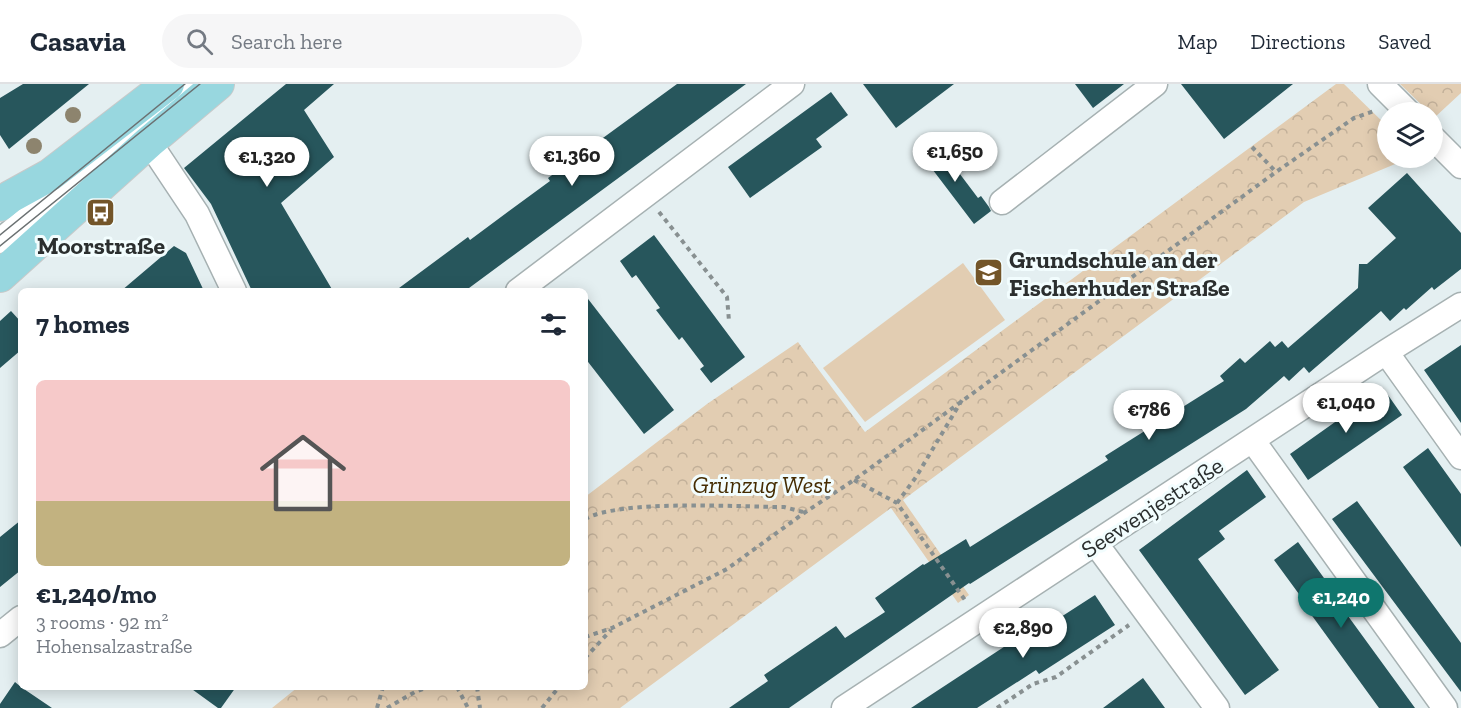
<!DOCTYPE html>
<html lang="en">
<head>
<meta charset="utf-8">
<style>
	:root { --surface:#fff; --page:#f6f6f7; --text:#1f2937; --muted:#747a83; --line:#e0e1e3; --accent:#0f766e }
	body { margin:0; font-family:"Zilla Slab",serif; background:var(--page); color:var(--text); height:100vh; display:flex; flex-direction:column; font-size:22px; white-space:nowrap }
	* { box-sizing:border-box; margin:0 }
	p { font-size:20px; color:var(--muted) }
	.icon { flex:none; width:33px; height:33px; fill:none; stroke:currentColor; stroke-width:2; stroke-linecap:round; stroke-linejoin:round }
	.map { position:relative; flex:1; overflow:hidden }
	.sheet { position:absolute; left:18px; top:204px; width:570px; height:402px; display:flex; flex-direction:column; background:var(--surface); border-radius:9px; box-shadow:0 3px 15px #0003 }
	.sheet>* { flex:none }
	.fabs { position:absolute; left:1377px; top:18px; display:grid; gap:12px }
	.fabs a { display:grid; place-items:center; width:66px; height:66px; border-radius:50%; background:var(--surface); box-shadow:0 3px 15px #0003; font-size:30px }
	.price { position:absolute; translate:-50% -51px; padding:0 14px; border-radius:21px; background:#fff; color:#222; font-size:20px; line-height:39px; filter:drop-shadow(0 2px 3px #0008) }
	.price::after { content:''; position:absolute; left:50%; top:36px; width:18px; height:14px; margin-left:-9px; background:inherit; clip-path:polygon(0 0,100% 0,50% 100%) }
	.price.on { background:var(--accent); color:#fff }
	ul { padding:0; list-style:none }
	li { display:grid; align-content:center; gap:12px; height:318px; padding:0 18px }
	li+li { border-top:2px solid var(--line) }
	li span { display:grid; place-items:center; height:186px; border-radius:9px; color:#555 }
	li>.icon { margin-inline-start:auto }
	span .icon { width:108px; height:108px; fill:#fffc; stroke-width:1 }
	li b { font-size:26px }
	h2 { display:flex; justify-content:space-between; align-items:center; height:72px; padding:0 18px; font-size:26px }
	header { display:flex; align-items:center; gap:36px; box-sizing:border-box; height:84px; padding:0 30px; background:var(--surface); border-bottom:2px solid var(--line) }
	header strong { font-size:28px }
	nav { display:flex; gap:33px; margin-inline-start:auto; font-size:21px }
	.search { width:420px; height:54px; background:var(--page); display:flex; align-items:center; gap:15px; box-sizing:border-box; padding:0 21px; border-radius:33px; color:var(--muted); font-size:22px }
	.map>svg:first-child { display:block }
</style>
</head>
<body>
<header>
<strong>Casavia</strong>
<div class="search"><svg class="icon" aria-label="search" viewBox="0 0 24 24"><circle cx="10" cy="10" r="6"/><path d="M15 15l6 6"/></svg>Search here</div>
<nav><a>Map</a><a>Directions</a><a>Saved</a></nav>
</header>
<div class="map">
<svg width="1461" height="624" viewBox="0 0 1461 624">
	<defs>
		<pattern id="park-crowns" width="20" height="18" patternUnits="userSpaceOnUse" patternTransform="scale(1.5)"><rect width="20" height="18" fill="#e2cdb2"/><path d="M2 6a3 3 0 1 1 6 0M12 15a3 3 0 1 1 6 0" fill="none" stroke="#c2b099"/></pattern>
	</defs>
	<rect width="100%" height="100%" fill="#e4eff1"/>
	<!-- park -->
	<path fill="url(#park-crowns)" d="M 1336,0 L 1344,0 L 1387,42 L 1388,74 L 1400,74 L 1400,78 L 1304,118 L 903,416 L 969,511 L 958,519 L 891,424 L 620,624 L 272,624 L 298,603 L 585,603 L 585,413 L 707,320 L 798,258 L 865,348 Z
		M 1400,0 L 1461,0 L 1461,9 L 1434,34 L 1432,28 L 1429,28 Z"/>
	<!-- pitch -->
	<path fill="#e2cdb2" d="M 963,179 L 1005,236 L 865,338 L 823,284 Z"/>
	<!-- building -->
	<path fill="#27565c" d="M 23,0 L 89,0 L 9,65 L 0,51 L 0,14 Z
		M 286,0 L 334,0 L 304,26 L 334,73 L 281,119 L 333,207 L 252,207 L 211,120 L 184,84 Z
		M 677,0 L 746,0 L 465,207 L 395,207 L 468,153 L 470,156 L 505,130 L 550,97 L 548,94 Z
		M 863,0 L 954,0 L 896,44 Z
		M 1075,0 L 1124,0 L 1093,24 Z
		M 1181,0 L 1293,0 L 1224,55 Z
		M 831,8 L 848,31 L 816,55 L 822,63 L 750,114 L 728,83 Z
		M 935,57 L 978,114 L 981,112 L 989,123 L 991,127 L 974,140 L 920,69 Z
		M 1407,89 L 1461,149 L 1461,185 L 1434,206 L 1432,203 L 1406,226 L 1404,224 L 1390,237 L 1381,227 L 1309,289 L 1304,283 L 1289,297 L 1284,292 L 1246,325 L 970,500 L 969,499 L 789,624 L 729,624 L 768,597 L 764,591 L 836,542 L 845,554 L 885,528 L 875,514 L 923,480 L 924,481 L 966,455 L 970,463 L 1108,376 L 1105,372 L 1224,297 L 1220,292 L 1240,274 L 1245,279 L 1270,257 L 1275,263 L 1282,257 L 1288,264 L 1358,204 L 1359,180 L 1367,180 L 1396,154 L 1368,124 Z
		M 654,151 L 745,273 L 711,299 L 700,285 L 704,282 L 682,253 L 679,256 L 656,226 L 660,224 L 636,191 L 632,194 L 620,177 Z
		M 174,162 L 186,169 L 204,207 L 121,207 Z
		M 585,211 L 674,326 L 644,350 L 585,274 Z
		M 11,227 L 21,238 L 21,266 L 0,284 L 0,237 Z
		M 1461,261 L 1461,339 L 1424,286 Z
		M 1383,304 L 1402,331 L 1308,396 L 1290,370 Z
		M 1428,364 L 1461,410 L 1461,463 L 1403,383 Z
		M 1247,386 L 1266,413 L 1219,447 L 1225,455 L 1198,475 L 1279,586 L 1245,611 L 1139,466 Z
		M 1357,417 L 1461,559 L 1461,608 L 1332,435 Z
		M 21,436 L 21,486 L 0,503 L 0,453 Z
		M 1298,458 L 1342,519 L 1340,521 L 1415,624 L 1379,624 L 1305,522 L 1307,521 L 1274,476 Z
		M 1095,511 L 1115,541 L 1039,590 L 1036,586 L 977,624 L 911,624 L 1016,555 L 1019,560 Z
		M 1143,594 L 1165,624 L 1103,624 Z
		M 15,598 L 21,603 L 52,624 L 0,624 L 0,620 Z
		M 189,603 L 236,603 L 221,624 L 218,624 Z"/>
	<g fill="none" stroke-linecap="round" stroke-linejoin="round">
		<defs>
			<path id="minor" d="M 1380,0 L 1408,28
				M 1432,53 L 1461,82
				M 149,58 L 197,130 L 234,207
				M 1002,118 L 1155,0
				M 0,157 L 193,0
				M 518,207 L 792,0
				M 1386,268 L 1461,373
				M 1253,357 L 1445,624
				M 1096,460 L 1217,624
				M 0,551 L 21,534
				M 844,624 L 1386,268 L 1461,221"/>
			<path id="major" d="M 0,121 L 10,113 L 50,91 L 168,0
				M 0,192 L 149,58 L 218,0"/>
		</defs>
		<!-- minor casing -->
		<use href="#minor" stroke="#a6b1b2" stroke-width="27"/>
		<!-- major casing -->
		<use href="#major" stroke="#c8c9c9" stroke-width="34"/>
		<!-- path -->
		<path stroke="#889091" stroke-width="4" stroke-dasharray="4.5 4.5" stroke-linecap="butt" d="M 1252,63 L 1276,88
			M 659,128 L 727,213 L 729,237
			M 854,396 L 897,419 L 967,519
			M 897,419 L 916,393 L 962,316
			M 585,435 C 621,415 739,423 784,423 L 803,428
			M 585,553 L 612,544 L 727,485 L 804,429 L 854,396 L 1276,88 L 1354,34 L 1374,27
			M 585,574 L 611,546
			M 457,603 L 468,624
			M 477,603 L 480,624
			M 377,624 L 383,603
			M 387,624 L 415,608 L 429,603
			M 542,624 L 559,603
			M 997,624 L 1033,600 L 1056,593 L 1129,541"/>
		<!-- minor -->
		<use href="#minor" stroke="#fff" stroke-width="24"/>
		<!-- major -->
		<use href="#major" stroke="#98d7df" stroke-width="32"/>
		<!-- tram -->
		<path stroke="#6b7172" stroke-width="1.5" d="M 0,151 L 185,0
			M 0,162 L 200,0"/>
	</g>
	<!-- trees -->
	<g fill="#8d846e">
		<circle cx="73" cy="31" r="8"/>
		<circle cx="34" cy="62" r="8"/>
	</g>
	<!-- icons -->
	<defs>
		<symbol id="bus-square" viewBox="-11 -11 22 22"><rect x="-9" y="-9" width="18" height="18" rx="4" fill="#735529" stroke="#f2fdfe"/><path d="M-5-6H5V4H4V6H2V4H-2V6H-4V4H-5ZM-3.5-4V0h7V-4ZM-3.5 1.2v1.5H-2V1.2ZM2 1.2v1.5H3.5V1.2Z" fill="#fff"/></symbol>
		<symbol id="school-square" viewBox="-11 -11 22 22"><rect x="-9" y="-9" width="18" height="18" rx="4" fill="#735529" stroke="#f2fdfe"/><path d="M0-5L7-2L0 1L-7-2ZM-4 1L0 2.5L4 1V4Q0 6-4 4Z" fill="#fff"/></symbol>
	</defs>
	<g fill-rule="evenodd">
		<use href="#bus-square" x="84" y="112" width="33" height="33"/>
		<use href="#school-square" x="972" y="172" width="33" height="33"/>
	</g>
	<g text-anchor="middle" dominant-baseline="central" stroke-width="6" stroke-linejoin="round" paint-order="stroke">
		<!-- poi labels -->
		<g font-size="24" font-weight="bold" fill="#2b2f2f" stroke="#f2fdfe">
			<text x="101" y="161">Moorstraße</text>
			<text x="1009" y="175" text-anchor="start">Grundschule an der<tspan x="1009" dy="28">Fischerhuder Straße</tspan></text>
		</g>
		<!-- park labels -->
		<g font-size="24" font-style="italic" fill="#452c02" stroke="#f2fdfe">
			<text x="762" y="400">Grünzug West</text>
		</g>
		<!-- street labels -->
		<g font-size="24" fill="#2b2f2f" stroke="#f2fdfe">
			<text transform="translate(1152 423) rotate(-33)">Seewenjestraße</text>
		</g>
	</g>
</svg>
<div class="fabs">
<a><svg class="icon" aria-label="layers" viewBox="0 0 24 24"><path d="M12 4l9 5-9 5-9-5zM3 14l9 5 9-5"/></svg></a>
</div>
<b class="price" style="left:955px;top:99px">€1,650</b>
<b class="price" style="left:572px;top:103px">€1,360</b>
<b class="price" style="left:267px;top:104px">€1,320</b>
<b class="price" style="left:1346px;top:350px">€1,040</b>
<b class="price" style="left:1149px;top:357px">€786</b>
<b class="price on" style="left:1341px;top:545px">€1,240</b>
<b class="price" style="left:1023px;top:575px">€2,890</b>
<section class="sheet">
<h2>7 homes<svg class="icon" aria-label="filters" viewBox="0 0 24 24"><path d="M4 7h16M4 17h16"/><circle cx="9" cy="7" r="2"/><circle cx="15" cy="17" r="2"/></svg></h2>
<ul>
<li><span style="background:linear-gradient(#f6c9c9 65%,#c2b280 0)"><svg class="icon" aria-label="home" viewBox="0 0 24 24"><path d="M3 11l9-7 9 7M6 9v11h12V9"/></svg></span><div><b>€1,240/mo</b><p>3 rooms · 92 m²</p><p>Hohensalzastraße</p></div></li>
</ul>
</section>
</div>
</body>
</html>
